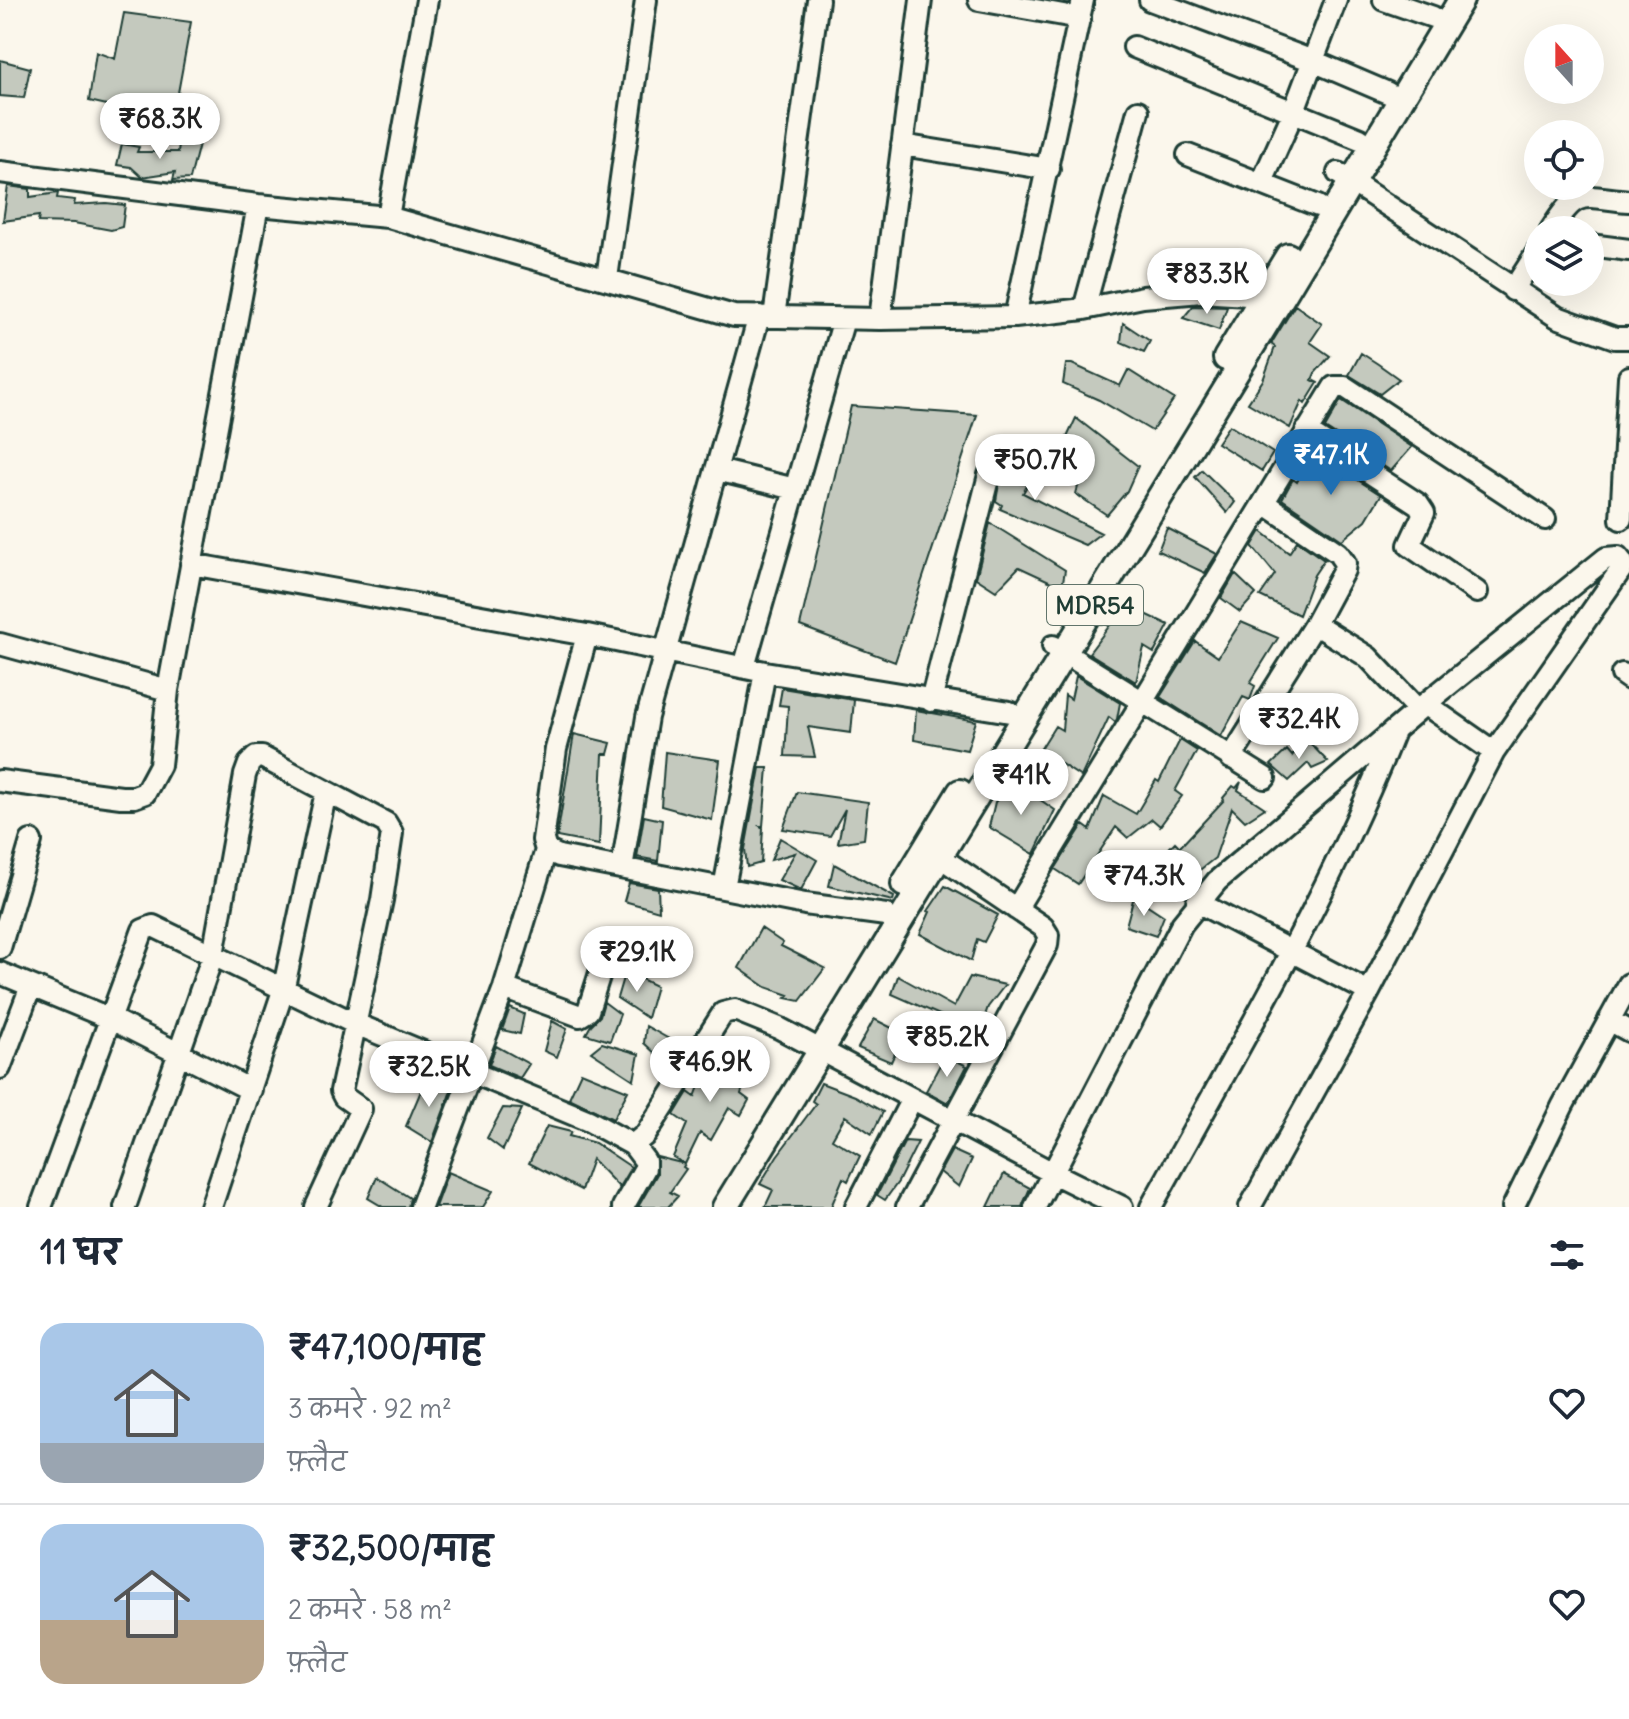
<!DOCTYPE html>
<html lang="hi">
<head>
<meta charset="utf-8">
<style>
	:root { --surface:#fff; --page:#f6f6f7; --text:#1f2937; --muted:#747a83; --line:#e0e1e3; --accent:#1f6fb2 }
	body { margin:0; font-family:Delius,"Playpen Sans Deva",sans-serif; background:var(--page); color:var(--text); height:100vh; display:flex; flex-direction:column; font-size:30px; white-space:nowrap }
	* { box-sizing:border-box; margin:0 }
	p { font-size:26px; color:var(--muted) }
	.icon { flex:none; width:44px; height:44px; fill:none; stroke:currentColor; stroke-width:2; stroke-linecap:round; stroke-linejoin:round }
	.map { position:relative; height:1207px; overflow:hidden }
	.details { display:flex; flex-direction:column; background:var(--surface); flex:1 }
	.details>* { flex:none }
	.needle { width:52px; rotate:339deg }
	.buttons { position:absolute; left:1524px; top:24px; display:grid; gap:16px }
	.buttons a { display:grid; place-items:center; width:80px; height:80px; border-radius:50%; background:var(--surface); box-shadow:0 8px 32px #0002; font-size:40px }
	.price { position:absolute; translate:-50% -68px; padding:0 18px; border-radius:28px; background:#fff; color:#222; font-size:26px; line-height:52px; filter:drop-shadow(0 2px 4px #0008) }
	.price::after { content:''; position:absolute; left:50%; top:48px; width:24px; height:18px; margin-left:-12px; background:inherit; clip-path:polygon(0 0,100% 0,50% 100%) }
	.price.current { background:var(--accent); color:#fff }
	ul { padding:0; list-style:none }
	li { display:flex; align-items:center; gap:24px; height:200px; padding:0 40px }
	li+li { border-top:2px solid var(--line) }
	li span { display:grid; place-items:center; flex:none; width:224px; height:160px; border-radius:24px; color:#555 }
	li>.icon { margin-inline-start:auto }
	span .icon { width:96px; height:96px; fill:#fffc; stroke-width:1 }
	li b { font-size:34px }
	h2 { display:flex; justify-content:space-between; align-items:center; height:96px; padding:0 40px; font-size:34px }
	.map>svg:first-child { display:block }
</style>
</head>
<body>
<div class="map">
<svg width="1629" height="1207" viewBox="0 0 1629 1207">
	<rect width="100%" height="100%" fill="#fbf7ec"/>
	<filter id="ink" filterUnits="userSpaceOnUse"><feTurbulence type="fractalNoise" baseFrequency=".0125" numOctaves="2"/><feDisplacementMap in="SourceGraphic" scale="16" xChannelSelector="R" yChannelSelector="G"/><feConvolveMatrix kernelMatrix="1 2 1 2 8 2 1 2 1" color-interpolation-filters="sRGB"/></filter>
	<g filter="url(#ink)">
		<!-- building -->
		<path fill="#c4c9be" stroke="#1f3d34" stroke-width="2" d="M 124,13 L 191,22 L 173,120 L 89,101 L 96,52 L 115,59 Z
			M 0,60 L 30,68 L 24,98 L 0,96 Z
			M 122,144 L 139,147 L 137,152 L 178,152 L 179,144 L 199,144 L 190,179 L 173,180 L 175,172 L 142,177 L 131,167 L 117,165 Z
			M 8,186 L 30,189 L 30,197 L 58,193 L 57,198 L 75,200 L 74,205 L 106,203 L 125,205 L 122,227 L 111,230 L 74,223 L 38,222 L 39,216 L 3,221 Z
			M 1295,305 L 1322,324 L 1310,342 L 1330,356 L 1315,373 L 1312,380 L 1318,383 L 1305,404 L 1302,401 L 1290,428 L 1248,403 L 1263,380 L 1275,347 L 1271,344 Z
			M 1193,306 L 1227,307 L 1219,330 L 1183,318 Z
			M 1123,323 L 1150,341 L 1144,352 L 1121,342 Z
			M 1361,353 L 1378,364 L 1399,379 L 1380,394 L 1349,375 Z
			M 1066,364 L 1072,364 L 1120,386 L 1128,370 L 1174,399 L 1152,431 L 1099,400 L 1063,384 Z
			M 1341,400 L 1412,447 L 1391,471 L 1325,428 Z
			M 851,406 L 977,415 L 895,662 L 800,626 Z
			M 1076,418 L 1138,466 L 1127,491 L 1107,515 L 1076,494 L 1086,456 L 1063,446 Z
			M 1229,425 L 1273,453 L 1262,471 L 1217,443 Z
			M 1011,445 L 1036,470 L 1023,493 L 1101,533 L 1085,545 L 1000,509 L 1002,505 L 996,501 L 1001,472 Z
			M 1313,451 L 1381,495 L 1366,520 L 1342,540 L 1282,499 L 1293,479 L 1297,482 Z
			M 1202,470 L 1235,502 L 1227,513 L 1195,477 Z
			M 990,523 L 1065,570 L 1062,587 L 1019,567 L 996,591 L 976,578 Z
			M 1167,528 L 1217,554 L 1205,573 L 1158,551 Z
			M 1261,531 L 1289,553 L 1297,541 L 1324,560 L 1314,575 L 1299,615 L 1260,596 L 1275,574 L 1252,546 Z
			M 1235,574 L 1256,594 L 1240,612 L 1221,598 Z
			M 1116,600 L 1169,625 L 1154,653 L 1144,647 L 1136,682 L 1089,653 L 1110,625 L 1101,624 Z
			M 1241,622 L 1278,638 L 1250,683 L 1255,686 L 1250,700 L 1243,697 L 1221,736 L 1160,697 L 1195,641 L 1218,657 Z
			M 1076,676 L 1120,703 L 1117,719 L 1115,722 L 1109,717 L 1081,777 L 1040,750 L 1055,726 L 1062,730 L 1065,695 L 1071,699 Z
			M 782,688 L 854,700 L 851,733 L 808,727 L 815,757 L 785,756 L 788,706 L 779,705 Z
			M 916,710 L 976,721 L 967,750 L 914,740 Z
			M 574,734 L 611,743 L 608,754 L 603,754 L 599,845 L 557,837 Z
			M 1306,739 L 1328,762 L 1312,769 L 1308,763 L 1289,781 L 1271,765 L 1287,750 L 1292,756 Z
			M 1180,740 L 1197,751 L 1175,791 L 1182,796 L 1160,826 L 1152,819 L 1128,838 L 1116,827 L 1078,884 L 1055,869 L 1083,825 L 1090,830 L 1104,796 L 1136,814 L 1156,780 L 1159,782 Z
			M 665,752 L 720,760 L 712,820 L 661,806 Z
			M 760,768 L 768,768 L 763,826 L 760,826 L 763,828 L 761,863 L 747,867 L 745,849 Z
			M 1013,781 L 1055,810 L 1034,854 L 989,827 L 995,802 Z
			M 1241,782 L 1238,790 L 1265,808 L 1245,821 L 1232,808 L 1215,858 L 1182,884 L 1157,861 L 1175,842 L 1180,847 L 1224,800 L 1223,798 L 1233,786 L 1236,788 Z
			M 797,792 L 868,802 L 864,839 L 838,843 L 845,809 L 830,836 L 783,829 Z
			M 644,816 L 662,820 L 658,861 L 637,857 Z
			M 780,838 L 817,860 L 801,890 L 779,880 L 795,853 L 771,860 Z
			M 834,864 L 894,897 L 893,901 L 829,886 Z
			M 629,883 L 658,888 L 659,911 L 624,901 Z
			M 945,886 L 998,915 L 984,942 L 977,939 L 971,961 L 920,934 L 930,912 L 928,911 Z
			M 1134,896 L 1164,916 L 1156,936 L 1126,926 Z
			M 761,928 L 783,943 L 781,946 L 825,968 L 800,1001 L 786,998 L 789,995 L 766,987 L 739,968 Z
			M 625,971 L 656,986 L 647,1018 L 617,998 Z
			M 898,976 L 954,1007 L 970,977 L 1005,985 L 988,1007 L 981,1027 L 970,1042 L 942,1027 L 949,1019 L 892,994 Z
			M 604,1002 L 620,1014 L 610,1041 L 586,1034 L 591,1025 L 600,1016 Z
			M 510,1008 L 524,1014 L 520,1034 L 502,1030 Z
			M 874,1019 L 904,1034 L 891,1062 L 858,1048 Z
			M 552,1021 L 567,1029 L 557,1057 L 544,1051 Z
			M 646,1026 L 685,1048 L 671,1068 L 644,1043 Z
			M 602,1043 L 639,1054 L 634,1080 L 591,1052 Z
			M 496,1046 L 529,1064 L 520,1078 L 489,1065 Z
			M 945,1055 L 967,1066 L 948,1103 L 926,1091 Z
			M 710,1057 L 748,1071 L 741,1094 L 749,1100 L 741,1115 L 729,1108 L 711,1140 L 700,1133 L 685,1164 L 673,1157 L 687,1124 L 674,1115 L 688,1092 L 695,1097 Z
			M 581,1072 L 628,1091 L 613,1119 L 569,1098 Z
			M 426,1079 L 452,1088 L 432,1142 L 406,1126 Z
			M 821,1083 L 855,1096 L 883,1112 L 872,1134 L 845,1116 L 832,1139 L 860,1156 L 848,1181 L 843,1178 L 831,1207 L 765,1207 L 773,1190 L 760,1184 L 777,1156 L 816,1104 L 812,1101 Z
			M 503,1108 L 522,1109 L 503,1150 L 487,1138 Z
			M 547,1126 L 571,1132 L 569,1136 L 595,1143 L 631,1167 L 619,1187 L 592,1159 L 581,1190 L 529,1163 Z
			M 905,1141 L 918,1142 L 898,1182 L 885,1200 L 877,1195 Z
			M 952,1150 L 972,1159 L 959,1187 L 940,1172 Z
			M 657,1157 L 685,1164 L 683,1167 L 686,1169 L 670,1192 L 678,1196 L 668,1207 L 638,1207 L 657,1174 Z
			M 448,1172 L 493,1191 L 483,1207 L 435,1207 Z
			M 1004,1174 L 1030,1188 L 1022,1207 L 988,1207 Z
			M 377,1177 L 410,1198 L 408,1207 L 383,1207 L 368,1198 Z"/>
		<g fill="none" stroke-linecap="round" stroke-linejoin="round">
			<defs>
				<path id="minor" d="M 979,0 L 1080,18
					M 1150,0 L 1313,61 L 1388,93
					M 1384,0 L 1433,17
					M 1134,47 L 1360,139
					M 902,145 L 1049,169
					M 1188,155 L 1318,206
					M 0,172 L 258,205 L 388,217 L 734,316 L 880,319 L 1015,317 L 1084,309 L 1143,297 L 1201,292 L 1263,296 L 1276,303
					M 1338,173 L 1557,317 L 1615,338 L 1629,338
					M 1262,182 L 1293,113 L 1336,0
					M 388,217 L 427,0
					M 1551,230 C 1578,187 1582,197 1629,201
					M 1590,245 L 1629,250
					M 607,278 L 646,0
					M 1513,290 L 1538,251
					M 1084,309 L 1138,111
					M 774,317 L 818,0
					M 1015,317 L 1083,0
					M 880,319 L 921,0
					M 1306,431 L 1418,504 L 1424,513 L 1409,545 L 1477,592
					M 717,470 L 795,489
					M 1621,519 L 1629,377
					M 191,564 L 587,635 L 765,672 L 1010,712
					M 1315,624 L 1368,657 L 1418,710
					M 587,635 L 556,749 L 543,840 L 546,850 L 559,856 L 805,904 L 886,915
					M 0,644 L 168,690 L 258,205
					M 1053,646 L 1265,778
					M 744,667 L 844,319
					M 1622,674 L 1629,679
					M 931,701 L 989,475
					M 1425,704 L 1494,752
					M 1231,758 L 1315,624 L 1344,570 L 1345,563 L 1338,553 L 1264,503
					M 0,781 L 121,797 L 134,797 L 145,793 L 160,765 L 168,690
					M 622,868 L 647,717 L 759,316
					M 724,888 L 765,672
					M 1197,902 L 1369,992
					M 1016,909 L 1334,387 L 1345,387 L 1545,519
					M 0,948 L 31,841
					M 0,973 L 111,1019 L 251,1090
					M 504,988 L 580,1016 L 588,1011 L 606,954
					M 1609,1020 L 1629,1031
					M 0,1068 L 31,986
					M 633,1145 L 646,1134 L 723,1013 L 735,1010 L 779,1028 L 1053,1173 L 1122,1207
					M 41,1207 L 143,930 L 153,926 L 356,1024 L 589,1121 L 633,1145 L 645,1161 L 645,1168 L 623,1207
					M 125,1207 L 213,955 L 245,775 L 249,764 L 256,757 L 262,757 L 386,823 L 392,833 L 382,900 L 341,1091 L 344,1097 L 361,1109 L 316,1207
					M 211,1207 L 283,991 L 326,792
					M 421,1207 L 504,988 L 546,850
					M 856,1207 L 912,1099
					M 907,1207 L 1047,945 L 1048,935 L 1043,927 L 940,857
					M 1035,1207 L 1182,924 L 1217,881 L 1425,704 L 1606,558 L 1618,557 L 1622,562 L 1622,568 L 1494,752 L 1369,992 L 1250,1207
					M 1151,1207 C 1236,1052 1328,898 1393,734
					M 1513,1207 L 1563,1105 L 1629,984"/>
				<path id="major" d="M 1226,358 L 1288,256
					M 904,884 L 960,792
					M 725,1207 L 1278,304 L 1461,0"/>
			</defs>
			<!-- minor casing -->
			<use href="#minor" stroke="#1f3d34" stroke-width="26"/>
			<!-- major casing -->
			<use href="#major" stroke="#1f3d34" stroke-width="30"/>
			<!-- minor -->
			<use href="#minor" stroke="#fbf7ec" stroke-width="20"/>
			<!-- major -->
			<use href="#major" stroke="#fbf7ec" stroke-width="24"/>
		</g>
	</g>
	<g text-anchor="middle" dominant-baseline="central" stroke-width="7" stroke-linejoin="round" paint-order="stroke">
		<!-- shield labels -->
		<rect fill="#fbf7ec" stroke="#61756b" stroke-width="2" x="1047" y="585" width="96" height="40" rx="6"/>
		<g font-size="24" font-weight="bold" fill="#1f3d34">
			<text x="1095" y="605">MDR54</text>
		</g>
	</g>
</svg>
<div class="buttons">
<a><svg class="needle" viewBox="-14 -14 28 28"><path d="M0-13l5 13h-10z" fill="#e53935"/><path d="M0 13l5-13h-10z" fill="#747a83"/></svg></a>
<a><svg class="icon" aria-label="locate" viewBox="0 0 24 24"><circle cx="12" cy="12" r="6"/><path d="M12 2v4M12 18v4M2 12h4M18 12h4"/></svg></a>
<a><svg class="icon" aria-label="layers" viewBox="0 0 24 24"><path d="M12 4l9 5-9 5-9-5zM3 14l9 5 9-5"/></svg></a>
</div>
<b class="price" style="left:160px;top:161px">₹68.3K</b>
<b class="price" style="left:1207px;top:316px">₹83.3K</b>
<b class="price current" style="left:1331px;top:497px">₹47.1K</b>
<b class="price" style="left:1035px;top:502px">₹50.7K</b>
<b class="price" style="left:1299px;top:761px">₹32.4K</b>
<b class="price" style="left:1021px;top:817px">₹41K</b>
<b class="price" style="left:1144px;top:918px">₹74.3K</b>
<b class="price" style="left:637px;top:994px">₹29.1K</b>
<b class="price" style="left:947px;top:1079px">₹85.2K</b>
<b class="price" style="left:710px;top:1104px">₹46.9K</b>
<b class="price" style="left:429px;top:1109px">₹32.5K</b>
</div>
<section class="details">
<h2>11 घर<svg class="icon" aria-label="filters" viewBox="0 0 24 24"><path d="M4 7h16M4 17h16"/><circle cx="9" cy="7" r="2"/><circle cx="15" cy="17" r="2"/></svg></h2>
<ul>
<li><span style="background:linear-gradient(#a9c7e8 75%,#9aa5b1 0)"><svg class="icon" aria-label="home" viewBox="0 0 24 24"><path d="M3 11l9-7 9 7M6 9v11h12V9"/></svg></span><div><b>₹47,100/माह</b><p>3 कमरे · 92 m²</p><p>फ़्लैट</p></div><svg class="icon" aria-label="heart" viewBox="0 0 24 24"><path d="M12 20l-8-8c-3-5 5-10 8-4 3-6 11-1 8 4z"/></svg></li>
<li><span style="background:linear-gradient(#a9c7e8 60%,#b9a48a 0)"><svg class="icon" aria-label="home" viewBox="0 0 24 24"><path d="M3 11l9-7 9 7M6 9v11h12V9"/></svg></span><div><b>₹32,500/माह</b><p>2 कमरे · 58 m²</p><p>फ़्लैट</p></div><svg class="icon" aria-label="heart" viewBox="0 0 24 24"><path d="M12 20l-8-8c-3-5 5-10 8-4 3-6 11-1 8 4z"/></svg></li>
</ul>
</section>
</body>
</html>
